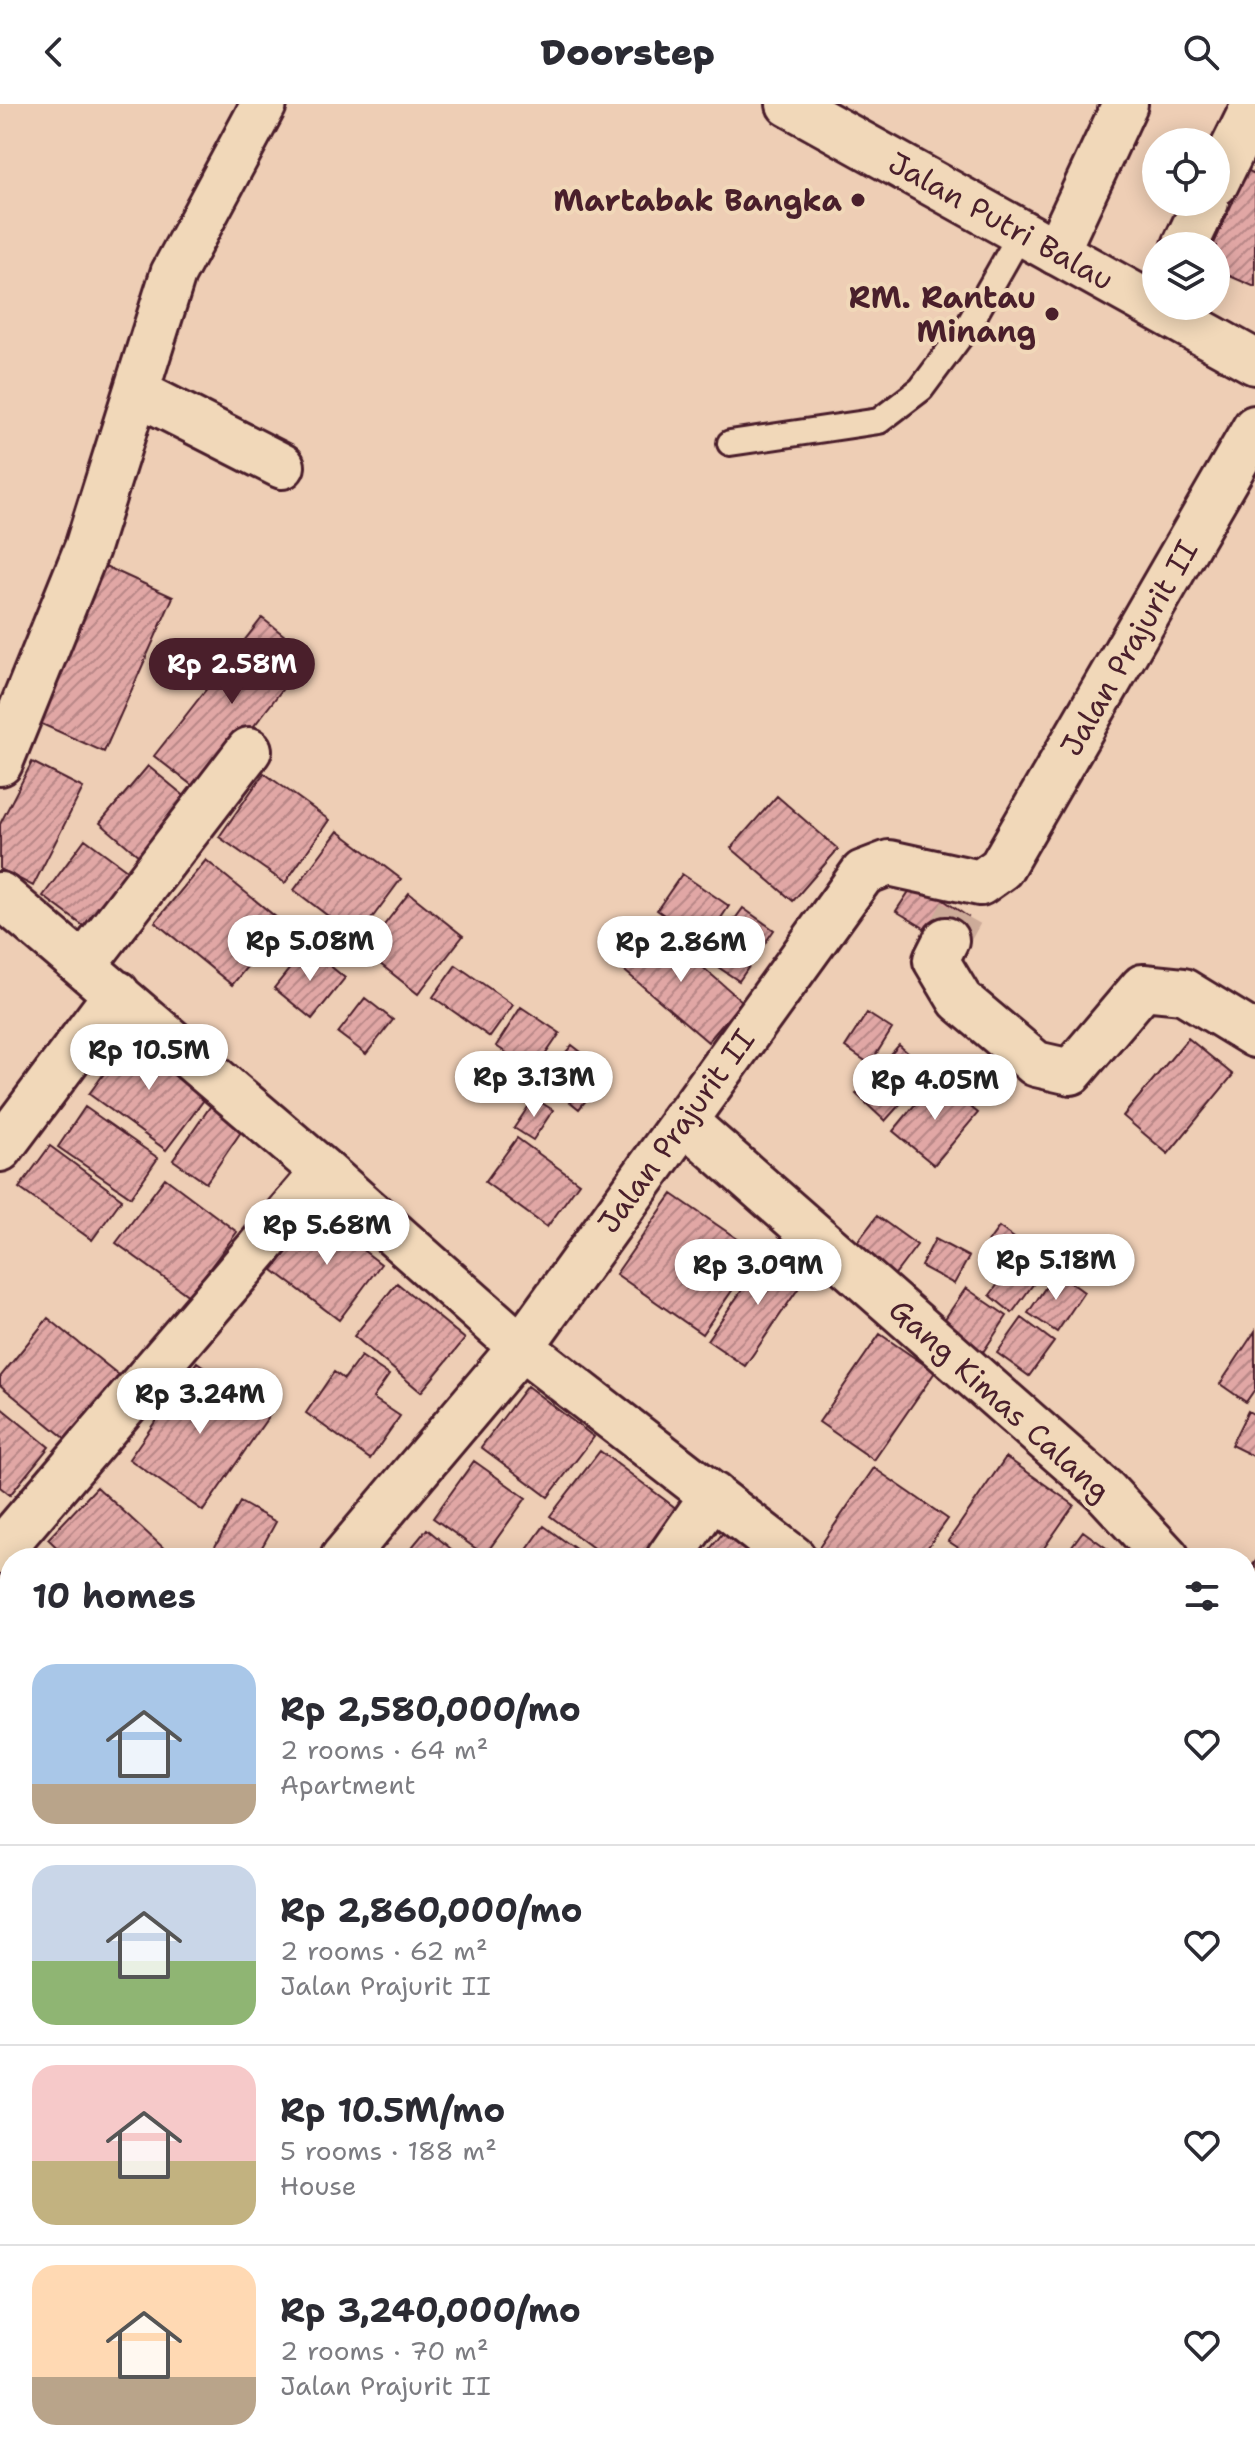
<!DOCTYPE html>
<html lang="en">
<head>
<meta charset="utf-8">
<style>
	:root { --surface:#fff; --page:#f2f2f3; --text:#2b2b33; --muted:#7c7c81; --line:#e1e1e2; --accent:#4a1f2b }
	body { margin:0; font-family:"Shantell Sans",sans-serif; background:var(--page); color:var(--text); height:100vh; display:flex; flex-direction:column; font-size:30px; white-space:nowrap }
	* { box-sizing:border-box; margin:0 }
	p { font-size:26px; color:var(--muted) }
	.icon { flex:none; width:44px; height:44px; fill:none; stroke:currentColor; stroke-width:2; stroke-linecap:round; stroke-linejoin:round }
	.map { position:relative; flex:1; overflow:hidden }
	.drawer { position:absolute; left:0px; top:1444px; width:1256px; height:914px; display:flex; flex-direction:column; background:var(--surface); border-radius:32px 32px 0 0; box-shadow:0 4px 20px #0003 }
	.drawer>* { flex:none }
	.tools { position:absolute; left:1142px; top:24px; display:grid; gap:16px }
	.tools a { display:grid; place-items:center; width:88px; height:88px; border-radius:50%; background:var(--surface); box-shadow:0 4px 20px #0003; font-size:40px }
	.price { position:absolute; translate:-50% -68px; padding:0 18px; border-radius:28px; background:#fff; color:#222; font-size:26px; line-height:52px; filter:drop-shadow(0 2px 4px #0008) }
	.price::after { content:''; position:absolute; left:50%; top:48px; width:24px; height:18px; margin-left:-12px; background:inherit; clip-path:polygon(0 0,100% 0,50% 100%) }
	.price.selected { background:var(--accent); color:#fff }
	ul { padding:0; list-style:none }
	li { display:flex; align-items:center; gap:24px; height:200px; padding:0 32px }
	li+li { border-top:2px solid var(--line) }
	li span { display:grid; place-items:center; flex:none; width:224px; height:160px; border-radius:24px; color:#555 }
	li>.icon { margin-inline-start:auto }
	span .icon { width:96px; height:96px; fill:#fffc; stroke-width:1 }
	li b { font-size:34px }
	h2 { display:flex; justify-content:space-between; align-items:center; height:96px; padding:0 32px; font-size:34px }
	header { display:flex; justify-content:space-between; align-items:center; height:104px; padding:0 32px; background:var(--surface); font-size:36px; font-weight:800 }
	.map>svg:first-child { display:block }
</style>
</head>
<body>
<header><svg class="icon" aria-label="back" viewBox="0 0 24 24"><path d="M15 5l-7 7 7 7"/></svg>Doorstep<svg class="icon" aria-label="search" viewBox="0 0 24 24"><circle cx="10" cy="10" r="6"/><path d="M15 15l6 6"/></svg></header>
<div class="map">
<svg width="1255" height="2357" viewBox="0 0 1255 2357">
	<defs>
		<pattern id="building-hatch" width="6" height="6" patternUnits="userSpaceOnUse" patternTransform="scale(2)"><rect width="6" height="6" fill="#e1a7a5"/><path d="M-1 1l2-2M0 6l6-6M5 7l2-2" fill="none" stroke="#b88787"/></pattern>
	</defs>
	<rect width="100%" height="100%" fill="#eeceb5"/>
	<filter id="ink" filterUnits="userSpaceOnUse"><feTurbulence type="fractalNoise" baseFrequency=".0125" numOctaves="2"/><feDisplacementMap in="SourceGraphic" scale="16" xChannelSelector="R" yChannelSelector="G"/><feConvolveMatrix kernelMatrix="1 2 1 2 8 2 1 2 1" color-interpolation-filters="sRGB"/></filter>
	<g filter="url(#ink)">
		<!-- building -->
		<path fill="url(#building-hatch)" stroke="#4a1f2b" stroke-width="2" d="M 1247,66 L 1255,70 L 1255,183 L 1216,166 L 1216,142 L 1213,142 Z
			M 105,462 L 173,493 L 104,648 L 35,617 Z
			M 262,514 L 309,551 L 202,689 L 154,652 Z
			M 32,658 L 83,684 L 33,782 L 0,765 L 0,720 Z
			M 148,662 L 194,700 L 146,758 L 100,719 Z
			M 264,669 L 329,716 L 285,779 L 219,733 Z
			M 777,692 L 838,745 L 793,797 L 731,744 Z
			M 338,727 L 401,775 L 357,834 L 294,786 Z
			M 85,735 L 135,772 L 93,829 L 43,792 Z
			M 206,756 L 283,819 L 232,881 L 155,818 Z
			M 682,770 L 729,802 L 704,839 L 657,806 Z
			M 916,777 L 968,813 L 952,841 L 896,807 Z
			M 409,789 L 463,832 L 418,890 L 364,847 Z
			M 743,804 L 774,826 L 739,877 L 706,855 Z
			M 655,822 L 742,897 L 708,938 L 620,863 Z
			M 307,843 L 345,874 L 312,915 L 274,884 Z
			M 456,861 L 513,901 L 490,933 L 433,893 Z
			M 365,894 L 393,916 L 366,950 L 338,929 Z
			M 521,903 L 560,929 L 534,967 L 496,942 Z
			M 867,909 L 892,925 L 870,960 L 845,943 Z
			M 133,930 L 210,988 L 166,1046 L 89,990 Z
			M 1188,934 L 1233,971 L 1168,1050 L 1123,1012 Z
			M 572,941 L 608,969 L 579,1005 L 543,976 Z
			M 899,941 L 929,968 L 885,1017 L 856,990 Z
			M 936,975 L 978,1009 L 934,1061 L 893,1027 Z
			M 534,994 L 553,1006 L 533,1036 L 514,1024 Z
			M 212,1000 L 245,1022 L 206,1079 L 173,1056 Z
			M 85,1003 L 158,1054 L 131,1093 L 58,1043 Z
			M 517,1034 L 579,1079 L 547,1123 L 485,1078 Z
			M 50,1042 L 122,1095 L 92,1136 L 19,1084 Z
			M 165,1074 L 237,1128 L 189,1192 L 116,1139 Z
			M 672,1090 L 758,1149 L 702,1230 L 616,1170 Z
			M 316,1110 L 381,1160 L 339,1216 L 273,1166 Z
			M 877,1112 L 917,1141 L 890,1177 L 850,1148 Z
			M 999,1123 L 1021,1139 L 1003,1165 L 981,1148 Z
			M 935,1135 L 969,1153 L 954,1180 L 921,1162 Z
			M 772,1143 L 809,1169 L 745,1262 L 707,1236 Z
			M 1025,1143 L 1048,1160 L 1012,1209 L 990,1191 Z
			M 1056,1168 L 1084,1188 L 1057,1228 L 1028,1209 Z
			M 397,1179 L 465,1235 L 421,1288 L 354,1232 Z
			M 966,1184 L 1007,1212 L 983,1248 L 942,1219 Z
			M 48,1214 L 130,1280 L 77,1344 L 0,1281 L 0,1273 Z
			M 1022,1214 L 1054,1238 L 1029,1272 L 997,1249 Z
			M 1255,1227 L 1255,1285 L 1246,1298 L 1220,1280 Z
			M 880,1230 L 935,1268 L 874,1356 L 819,1318 Z
			M 361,1252 L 389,1271 L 373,1294 L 400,1312 L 370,1355 L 306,1309 L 334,1268 L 344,1275 Z
			M 197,1258 L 271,1309 L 203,1407 L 129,1355 Z
			M 527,1282 L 594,1333 L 548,1393 L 481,1343 Z
			M 0,1303 L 49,1343 L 10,1391 L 0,1383 Z
			M 1248,1307 L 1255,1311 L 1255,1353 L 1231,1341 Z
			M 600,1347 L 677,1405 L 641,1454 L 607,1454 L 550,1412 Z
			M 1006,1353 L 1074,1401 L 1037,1454 L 974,1454 L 948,1437 Z
			M 474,1357 L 526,1394 L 485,1451 L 433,1414 Z
			M 874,1364 L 948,1415 L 920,1454 L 830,1454 L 818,1445 Z
			M 97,1383 L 168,1448 L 162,1454 L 68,1454 L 48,1435 Z
			M 240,1398 L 276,1418 L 256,1454 L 222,1454 L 212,1448 Z
			M 730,1420 L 773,1454 L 703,1454 Z
			M 544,1422 L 588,1454 L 521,1454 Z
			M 427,1425 L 462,1454 L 403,1454 Z
			M 1083,1427 L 1120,1454 L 1063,1454 Z
			M 1255,1458 L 1255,1499 L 1246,1493 L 1246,1470 Z
			M 0,1544 L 10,1551 L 10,1610 L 4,1618 L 0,1615 Z
			M 1246,1604 L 1255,1611 L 1255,1657 L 1246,1670 Z
			M 10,1633 L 10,1712 L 0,1702 L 0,1644 Z
			M 1255,1803 L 1255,1906 L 1254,1907 L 1246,1901 L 1246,1815 Z
			M 10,1868 L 10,1936 L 0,1928 L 0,1880 Z
			M 0,1946 L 10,1953 L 10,1982 L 0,1996 Z
			M 1246,1976 L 1255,1982 L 1255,2006 L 1246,2020 Z
			M 10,2016 L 10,2057 L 0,2048 L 0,2027 Z
			M 1255,2030 L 1255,2075 L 1246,2068 L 1246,2041 Z
			M 0,2064 L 10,2071 L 10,2078 L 0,2093 Z
			M 1246,2092 L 1255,2099 L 1246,2117 Z
			M 0,2114 L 10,2120 L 10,2134 L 0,2150 Z
			M 1255,2122 L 1255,2187 L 1246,2180 L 1246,2135 Z
			M 10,2156 L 10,2183 L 0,2176 Z
			M 0,2249 L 10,2257 L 10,2280 L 0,2293 Z
			M 1255,2274 L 1255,2310 L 1246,2304 L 1246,2288 Z
			M 225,2348 L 300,2348 L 293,2357 L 225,2357 L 220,2353 Z
			M 408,2348 L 451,2348 L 444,2357 L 419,2357 Z
			M 483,2348 L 541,2348 L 535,2357 L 497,2357 Z
			M 974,2348 L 1026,2348 L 1020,2357 L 986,2357 Z
			M 1051,2348 L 1123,2348 L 1116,2357 L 1062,2357 Z
			M 1178,2348 L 1220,2348 L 1214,2357 L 1191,2357 Z"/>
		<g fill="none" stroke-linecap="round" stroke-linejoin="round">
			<!-- minor-tunnel -->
			<path stroke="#cdab99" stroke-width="44" stroke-dasharray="44 22" stroke-linecap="butt" d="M 946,836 L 961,809"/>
			<defs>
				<path id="service" d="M 730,339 L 879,317 L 921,285 L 970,219 L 1021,129"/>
				<path id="minor" d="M 1216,79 L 1255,0
					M 1185,142 L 1206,98
					M 1056,148 L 1125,0
					M 136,288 L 282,362
					M 0,659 L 87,444 L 173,170 L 264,0
					M 0,791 L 324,1068 L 521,1243 L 793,1454
					M 946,836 L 936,856 L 960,896 L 1036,960 L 1071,968 L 1143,883 L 1183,887 L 1255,931
					M 83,862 L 249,646
					M 683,1016 L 1105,1387 L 1167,1454
					M 0,1045 L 117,889
					M 0,1447 L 324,1068
					M 343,1454 L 521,1243 L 863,769 L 889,759 L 980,779 L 1001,764 L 1255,324
					M 669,1454 L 713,1391
					M 0,1516 L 10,1525
					M 1246,1536 L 1255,1544
					M 0,1829 L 10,1820
					M 1246,1926 L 1255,1935
					M 0,2213 L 10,2222
					M 1246,2238 L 1255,2230
					M 145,2348 L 155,2357
					M 952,2348 L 961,2357
					M 593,2357 L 600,2348
					M 1138,2357 L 1146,2348"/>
				<path id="secondary" d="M 789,0 L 1255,258"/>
			</defs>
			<!-- service casing -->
			<use href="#service" stroke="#4a1f2b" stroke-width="30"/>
			<!-- minor casing -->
			<use href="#minor" stroke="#4a1f2b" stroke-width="50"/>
			<!-- secondary casing -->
			<use href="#secondary" stroke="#4a1f2b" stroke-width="50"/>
			<!-- service -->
			<use href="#service" stroke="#f1d8b9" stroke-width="24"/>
			<!-- minor -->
			<use href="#minor" stroke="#f1d8b9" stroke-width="44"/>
			<!-- secondary -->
			<use href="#secondary" stroke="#f1d8b9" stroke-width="44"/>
		</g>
	</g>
	<!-- markers -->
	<g fill="#4a1f2b" stroke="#f1d8b9" stroke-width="3">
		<circle cx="858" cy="96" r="8"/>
		<circle cx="1052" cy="210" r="8"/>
	</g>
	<g text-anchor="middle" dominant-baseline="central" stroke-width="8" stroke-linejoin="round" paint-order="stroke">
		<!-- poi labels -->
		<g font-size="30" font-weight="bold" fill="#4a1f2b" stroke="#f1d8b9" text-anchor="end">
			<text x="842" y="96">Martabak Bangka</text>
			<text x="1036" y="193">RM. Rantau<tspan x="1036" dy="34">Minang</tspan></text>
		</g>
		<!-- street labels -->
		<g font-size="30" fill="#4a1f2b" stroke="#f1d8b9">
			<text transform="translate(1001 117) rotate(29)">Jalan Putri Balau</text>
			<text transform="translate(1129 544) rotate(-60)">Jalan Prajurit II</text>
			<text transform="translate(676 1027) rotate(-54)">Jalan Prajurit II</text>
			<text transform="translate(1000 1296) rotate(42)">Gang Kimas Calang</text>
		</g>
	</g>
</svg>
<div class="tools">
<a><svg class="icon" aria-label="locate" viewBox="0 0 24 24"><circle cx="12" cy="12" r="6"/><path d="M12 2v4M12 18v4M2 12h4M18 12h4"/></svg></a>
<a><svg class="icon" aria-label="layers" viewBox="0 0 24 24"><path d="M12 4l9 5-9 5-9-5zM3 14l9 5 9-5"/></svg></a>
</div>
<b class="price selected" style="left:232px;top:602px">Rp 2.58M</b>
<b class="price" style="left:310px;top:879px">Rp 5.08M</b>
<b class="price" style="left:681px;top:880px">Rp 2.86M</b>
<b class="price" style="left:149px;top:988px">Rp 10.5M</b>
<b class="price" style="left:534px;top:1015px">Rp 3.13M</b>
<b class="price" style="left:935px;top:1018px">Rp 4.05M</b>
<b class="price" style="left:327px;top:1163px">Rp 5.68M</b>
<b class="price" style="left:1056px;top:1198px">Rp 5.18M</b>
<b class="price" style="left:758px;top:1203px">Rp 3.09M</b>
<b class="price" style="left:200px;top:1332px">Rp 3.24M</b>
<section class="drawer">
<h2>10 homes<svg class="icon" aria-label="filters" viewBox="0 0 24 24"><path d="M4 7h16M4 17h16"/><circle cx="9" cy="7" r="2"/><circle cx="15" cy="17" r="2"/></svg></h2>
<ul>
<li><span style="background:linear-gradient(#a9c7e8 75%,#b9a48a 0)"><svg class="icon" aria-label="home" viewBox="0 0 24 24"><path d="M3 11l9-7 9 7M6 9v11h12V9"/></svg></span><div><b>Rp 2,580,000/mo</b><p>2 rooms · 64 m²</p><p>Apartment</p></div><svg class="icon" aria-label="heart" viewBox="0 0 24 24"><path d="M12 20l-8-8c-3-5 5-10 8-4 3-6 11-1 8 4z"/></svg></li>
<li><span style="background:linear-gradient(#c9d6e8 60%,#8fb573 0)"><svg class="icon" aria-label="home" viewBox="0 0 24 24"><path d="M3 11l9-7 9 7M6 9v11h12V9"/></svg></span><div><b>Rp 2,860,000/mo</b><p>2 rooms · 62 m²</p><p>Jalan Prajurit II</p></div><svg class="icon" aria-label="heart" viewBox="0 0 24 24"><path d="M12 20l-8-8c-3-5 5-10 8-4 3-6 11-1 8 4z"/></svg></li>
<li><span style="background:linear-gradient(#f6c9c9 60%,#c2b280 0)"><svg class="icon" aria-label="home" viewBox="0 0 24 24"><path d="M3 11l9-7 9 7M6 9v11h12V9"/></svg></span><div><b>Rp 10.5M/mo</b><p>5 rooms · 188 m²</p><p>House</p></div><svg class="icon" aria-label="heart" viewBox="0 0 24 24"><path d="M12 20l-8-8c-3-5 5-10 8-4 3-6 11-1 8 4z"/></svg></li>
<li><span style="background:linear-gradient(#ffd9b3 70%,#b9a48a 0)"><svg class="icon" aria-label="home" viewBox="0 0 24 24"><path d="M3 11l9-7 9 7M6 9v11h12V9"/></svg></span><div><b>Rp 3,240,000/mo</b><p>2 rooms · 70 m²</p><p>Jalan Prajurit II</p></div><svg class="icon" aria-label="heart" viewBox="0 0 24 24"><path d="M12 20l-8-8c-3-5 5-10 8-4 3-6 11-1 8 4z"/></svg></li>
</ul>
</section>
</div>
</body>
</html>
